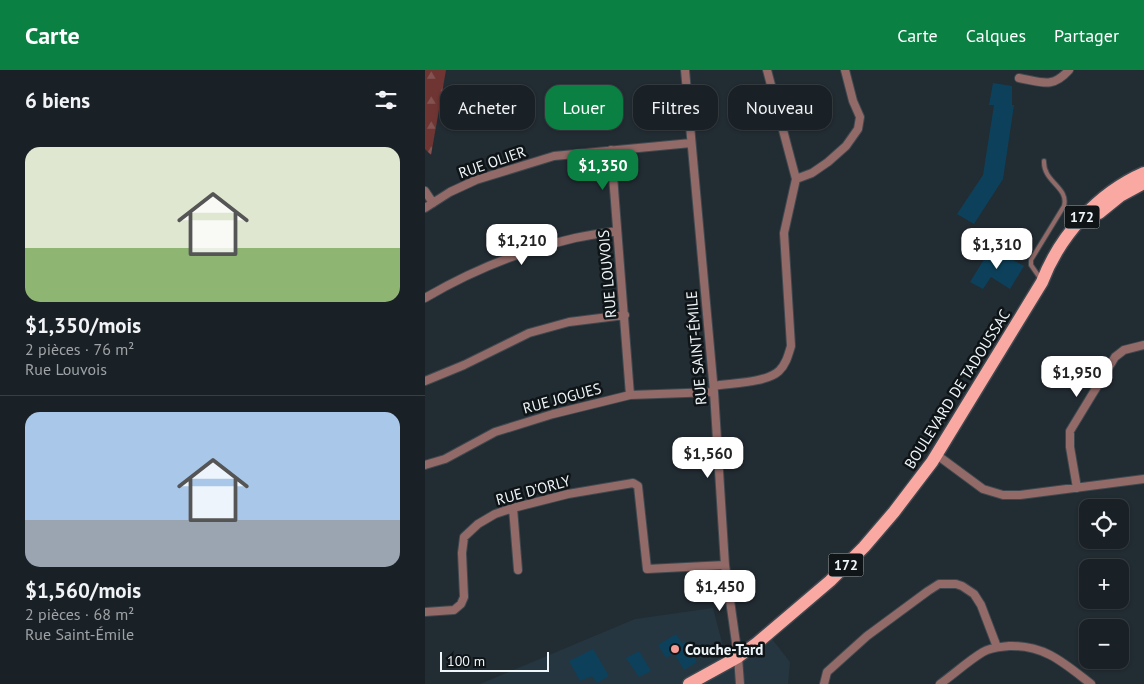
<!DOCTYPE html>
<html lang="fr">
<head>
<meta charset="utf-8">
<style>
	:root { --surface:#1a2126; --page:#272e32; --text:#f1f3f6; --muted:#9fa3a7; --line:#383e43; --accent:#0b8043 }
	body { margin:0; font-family:"PT Sans",sans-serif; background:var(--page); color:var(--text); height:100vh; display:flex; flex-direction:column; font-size:19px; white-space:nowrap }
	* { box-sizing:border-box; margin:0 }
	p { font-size:16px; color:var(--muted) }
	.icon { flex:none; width:28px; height:28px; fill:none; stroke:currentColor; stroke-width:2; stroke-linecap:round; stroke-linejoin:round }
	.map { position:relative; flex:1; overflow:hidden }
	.sheet { display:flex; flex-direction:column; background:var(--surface); width:425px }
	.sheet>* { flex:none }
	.top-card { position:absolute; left:15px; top:15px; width:475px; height:45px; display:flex; gap:10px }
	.buttons { position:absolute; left:654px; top:429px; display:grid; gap:10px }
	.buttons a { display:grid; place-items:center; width:50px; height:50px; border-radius:10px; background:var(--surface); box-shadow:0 1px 4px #0004,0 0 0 1px var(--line); font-size:25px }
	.scale { position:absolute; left:15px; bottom:12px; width:109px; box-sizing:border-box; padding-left:5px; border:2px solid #eff6fa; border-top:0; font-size:14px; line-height:18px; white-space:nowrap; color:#eff6fa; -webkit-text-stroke:4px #0f1417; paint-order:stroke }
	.price { position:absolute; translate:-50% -42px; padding:0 11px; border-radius:10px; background:#fff; color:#222; font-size:16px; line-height:32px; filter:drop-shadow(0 1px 2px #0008) }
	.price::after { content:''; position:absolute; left:50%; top:30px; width:15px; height:11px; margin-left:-8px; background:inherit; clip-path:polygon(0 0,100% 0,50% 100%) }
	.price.current { background:var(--accent); color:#fff }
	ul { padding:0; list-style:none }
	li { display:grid; align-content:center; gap:10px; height:265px; padding:0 25px }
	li+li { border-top:1px solid var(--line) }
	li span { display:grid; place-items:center; height:155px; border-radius:15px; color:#555 }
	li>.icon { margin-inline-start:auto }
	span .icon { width:90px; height:90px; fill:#fffc; stroke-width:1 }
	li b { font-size:21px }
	h2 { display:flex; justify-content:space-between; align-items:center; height:60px; padding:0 25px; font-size:21px }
	.chip { padding:0 18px; border-radius:15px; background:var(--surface); box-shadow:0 1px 4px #0004,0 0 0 1px var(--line); font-size:18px; line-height:45px }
	.chip.current { background:var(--accent); color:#fff }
	header { display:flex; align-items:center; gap:30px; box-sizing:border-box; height:70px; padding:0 25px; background:var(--accent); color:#fff }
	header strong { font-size:24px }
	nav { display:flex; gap:28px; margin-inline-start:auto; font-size:18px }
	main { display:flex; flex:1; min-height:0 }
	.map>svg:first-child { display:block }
</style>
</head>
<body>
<header>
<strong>Carte</strong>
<nav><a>Carte</a><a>Calques</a><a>Partager</a></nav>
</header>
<main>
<section class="sheet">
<h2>6 biens<svg class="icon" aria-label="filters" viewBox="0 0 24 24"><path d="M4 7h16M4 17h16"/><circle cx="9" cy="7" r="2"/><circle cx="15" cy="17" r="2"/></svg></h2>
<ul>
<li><span style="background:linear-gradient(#dfe7d0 65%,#8fb573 0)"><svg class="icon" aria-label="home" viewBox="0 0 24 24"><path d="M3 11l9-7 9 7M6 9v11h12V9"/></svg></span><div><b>$1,350/mois</b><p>2 pièces · 76 m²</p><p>Rue Louvois</p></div></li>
<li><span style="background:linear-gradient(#a9c7e8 70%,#9aa5b1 0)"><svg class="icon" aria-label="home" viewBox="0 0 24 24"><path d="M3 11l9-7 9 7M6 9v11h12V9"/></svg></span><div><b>$1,560/mois</b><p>2 pièces · 68 m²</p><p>Rue Saint-Émile</p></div></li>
</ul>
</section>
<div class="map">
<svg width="719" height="614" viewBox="0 0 719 614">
	<defs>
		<pattern id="forest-firs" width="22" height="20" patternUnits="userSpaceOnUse" patternTransform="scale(1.25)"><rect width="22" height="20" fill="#6e3533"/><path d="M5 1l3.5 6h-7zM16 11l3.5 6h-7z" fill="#835351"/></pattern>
	</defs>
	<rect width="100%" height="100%" fill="#222c33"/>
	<!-- built -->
	<path fill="#253640" d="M 288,538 L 300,584 L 340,560 L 365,592 L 363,614 L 55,614 L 210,549 Z"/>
	<!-- forest -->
	<path fill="url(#forest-firs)" d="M 0,0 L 21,0 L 6,85 L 0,79 Z"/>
	<!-- building -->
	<path fill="#0d415b" d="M 568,13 L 587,16 L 587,35 L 589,35 L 578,109 L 549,154 L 532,144 L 558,105 L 569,35 L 564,35 Z
		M 566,178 L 599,196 L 585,219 L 566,207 L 558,219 L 545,212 Z
		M 251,564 L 257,573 L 260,572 L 272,592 L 259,600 L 249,583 L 241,588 L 233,575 Z
		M 168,579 L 184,606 L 172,613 L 167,606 L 155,611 L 144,591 Z
		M 214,581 L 226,601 L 214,607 L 201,588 Z"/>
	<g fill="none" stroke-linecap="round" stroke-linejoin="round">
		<defs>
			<path id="service" d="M 615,208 L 606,195 L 606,190 L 639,136 C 644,117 618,112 619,91"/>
			<path id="minor" d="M 260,0 L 289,322 L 300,495 L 313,587 L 315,614
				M 594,8 C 617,12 627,19 644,0
				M 186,80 L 205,325
				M 371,109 L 387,103 L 403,92 L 421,76 L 433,59 L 435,47 L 428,31 L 420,0
				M 0,121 L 8,133
				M 0,138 L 25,122 L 51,110 L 129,86 L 266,73
				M 0,228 C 46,201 98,180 150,168 C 164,165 178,163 192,161
				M 0,311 L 39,295 L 104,263 L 144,252 L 200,245
				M 289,316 C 306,313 341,313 354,301 C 361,294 363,286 366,276 L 359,163 L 371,109 L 342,0
				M 512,385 L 558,419 L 578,425 L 595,425 L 719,409
				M 0,395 L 20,389 L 70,362 L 128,344 L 205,325 L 289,322
				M 652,418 L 645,377 L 645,361 L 690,287 L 699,280 L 719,275
				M 88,438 L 93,500
				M 0,542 L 29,540 L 36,534 L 39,527 L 37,483 L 39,467 L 53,454 L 70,444 L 88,438 L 143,424 L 208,413 L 213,416 L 222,499 L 300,495
				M 399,614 L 402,602 L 442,566 L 503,521 L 514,514 L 531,514 L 537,516 L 549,524 L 556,535 L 572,577
				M 515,614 C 529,604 543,591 558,582 C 566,577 575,577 584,576 C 620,575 639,593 666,614"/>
			<path id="primary" d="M 674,143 L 695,126 L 719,113
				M 264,614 L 313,587 L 332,573 L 405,511 L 439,477 L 469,442 L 507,392 L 617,212 C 635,165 673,123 719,103"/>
		</defs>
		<!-- service casing -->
		<use href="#service" stroke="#3f484f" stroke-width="6"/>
		<!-- minor casing -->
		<use href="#minor" stroke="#3f484f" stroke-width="10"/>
		<!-- primary casing -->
		<use href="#primary" stroke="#3f484f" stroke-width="15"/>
		<!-- service -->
		<use href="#service" stroke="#926a67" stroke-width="4"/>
		<!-- minor -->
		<use href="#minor" stroke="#926a67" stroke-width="8"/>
		<!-- primary -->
		<use href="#primary" stroke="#faa8a2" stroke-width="12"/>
	</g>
	<!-- markers -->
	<circle fill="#f59c96" stroke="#0f1417" stroke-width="2" cx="250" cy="579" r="5"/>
	<g text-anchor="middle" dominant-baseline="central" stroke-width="5" stroke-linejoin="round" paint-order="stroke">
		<!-- shield labels -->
		<g fill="#0f1417" stroke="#acb2b6" stroke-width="1">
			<rect x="639.5" y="135.5" width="35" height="23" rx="4"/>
			<rect x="403.5" y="483.5" width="35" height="23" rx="4"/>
		</g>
		<g font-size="14" font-weight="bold" fill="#eff6fa">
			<text x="657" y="147">172</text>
			<text x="421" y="495">172</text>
		</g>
		<!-- street labels -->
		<g font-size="15" fill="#eff6fa" stroke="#0f1417">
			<text transform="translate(67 92) rotate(-19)">RUE OLIER</text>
			<text transform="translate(182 204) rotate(-95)">RUE LOUVOIS</text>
			<text transform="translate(271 278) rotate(-95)">RUE SAINT-ÉMILE</text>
			<text transform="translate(532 319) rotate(-58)">BOULEVARD DE TADOUSSAC</text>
			<text transform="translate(137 328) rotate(-15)">RUE JOGUES</text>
			<text transform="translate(108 420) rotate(-15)">RUE D'ORLY</text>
		</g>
		<!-- poi labels -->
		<g font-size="15" font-weight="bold" fill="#eff6fa" stroke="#0f1417" text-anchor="start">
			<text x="260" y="579">Couche-Tard</text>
		</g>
	</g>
</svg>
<div class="buttons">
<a><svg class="icon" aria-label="locate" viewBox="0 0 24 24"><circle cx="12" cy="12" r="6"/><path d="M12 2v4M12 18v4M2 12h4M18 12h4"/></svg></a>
<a>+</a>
<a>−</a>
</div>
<div class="scale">100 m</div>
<b class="price current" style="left:178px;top:121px">$1,350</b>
<b class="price" style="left:97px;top:196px">$1,210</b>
<b class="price" style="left:572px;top:200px">$1,310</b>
<b class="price" style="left:652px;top:328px">$1,950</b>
<b class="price" style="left:283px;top:409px">$1,560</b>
<b class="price" style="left:295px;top:542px">$1,450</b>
<div class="top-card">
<a class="chip">Acheter</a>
<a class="chip current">Louer</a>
<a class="chip">Filtres</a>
<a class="chip">Nouveau</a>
</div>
</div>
</main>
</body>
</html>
